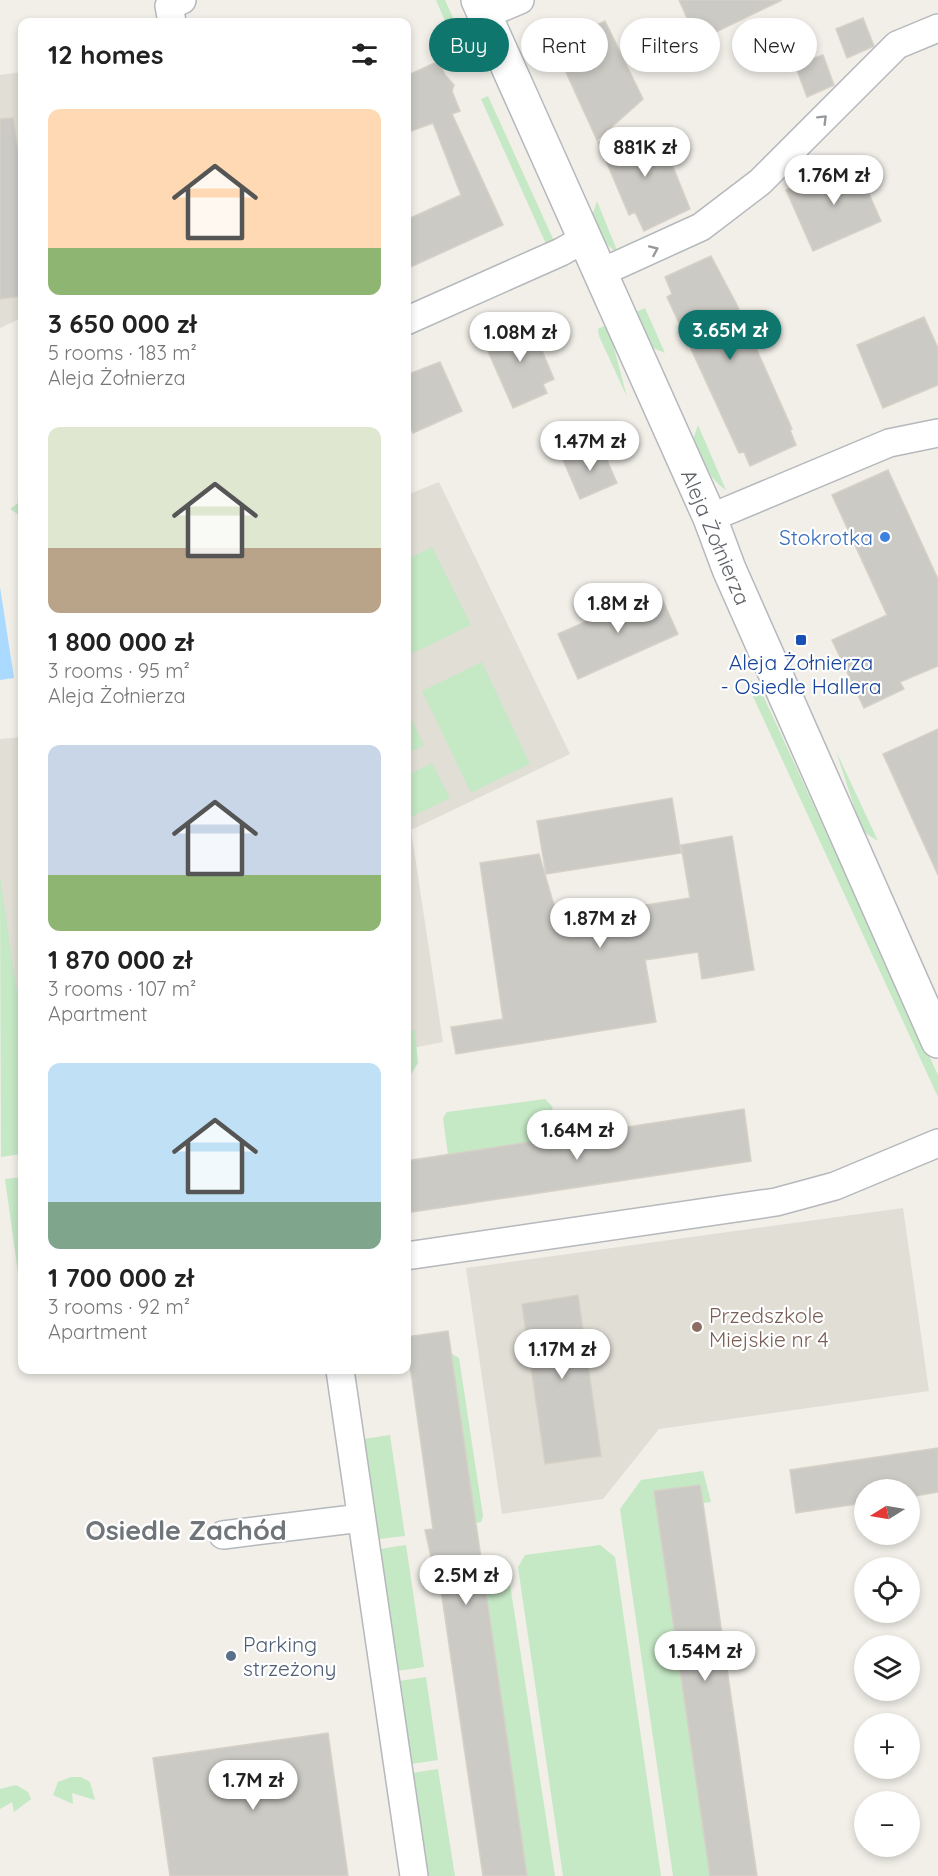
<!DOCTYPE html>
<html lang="en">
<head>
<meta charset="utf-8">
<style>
	:root { --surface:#fff; --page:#f2f2f2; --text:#222; --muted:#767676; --accent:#0f766e }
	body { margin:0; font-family:Quicksand,sans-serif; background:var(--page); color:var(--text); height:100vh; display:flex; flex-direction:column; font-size:22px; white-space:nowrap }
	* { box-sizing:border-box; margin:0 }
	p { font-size:20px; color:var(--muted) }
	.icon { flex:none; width:33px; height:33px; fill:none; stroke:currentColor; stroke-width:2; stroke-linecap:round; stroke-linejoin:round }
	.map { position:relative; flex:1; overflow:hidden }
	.panel { position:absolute; left:18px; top:18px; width:393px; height:1356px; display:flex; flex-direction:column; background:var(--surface); border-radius:12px; box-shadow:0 3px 9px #0003 }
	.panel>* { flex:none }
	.guide { position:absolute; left:429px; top:18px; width:418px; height:54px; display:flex; gap:12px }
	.needle { width:39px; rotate:259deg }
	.tools { position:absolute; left:854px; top:1479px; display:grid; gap:12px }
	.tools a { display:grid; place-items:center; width:66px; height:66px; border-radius:50%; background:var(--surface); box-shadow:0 3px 9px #0003; font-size:30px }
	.price { position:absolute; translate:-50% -51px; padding:0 14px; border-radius:21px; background:#fff; color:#222; font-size:20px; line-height:39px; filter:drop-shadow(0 2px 3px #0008) }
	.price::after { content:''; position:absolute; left:50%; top:36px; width:18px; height:14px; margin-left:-9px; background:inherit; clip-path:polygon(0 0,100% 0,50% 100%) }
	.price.selected { background:var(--accent); color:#fff }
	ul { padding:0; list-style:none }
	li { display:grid; align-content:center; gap:12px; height:318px; padding:0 30px }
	li span { display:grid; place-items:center; height:186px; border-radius:12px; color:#555 }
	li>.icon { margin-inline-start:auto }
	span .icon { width:108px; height:108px; fill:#fffc; stroke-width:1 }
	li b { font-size:26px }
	h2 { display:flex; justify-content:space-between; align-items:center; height:72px; padding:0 30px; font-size:26px }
	.chip { padding:0 21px; border-radius:27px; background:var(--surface); box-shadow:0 3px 9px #0003; font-size:21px; line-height:54px }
	.chip.selected { background:var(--accent); color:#fff }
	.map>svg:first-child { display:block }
</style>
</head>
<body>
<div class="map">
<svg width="938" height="1876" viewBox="0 0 938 1876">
	<rect width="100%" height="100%" fill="#f1efe8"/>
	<!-- education -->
	<path fill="#e1ded6" d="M 22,72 L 22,318 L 0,328 L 0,75 Z
		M 439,482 L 570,754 L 411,830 L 443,1042 L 407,1049 L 407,495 Z
		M 22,737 L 22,1039 L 0,892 L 0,739 Z
		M 903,1208 L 929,1391 L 659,1429 L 603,1499 L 502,1514 L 466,1268 Z"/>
	<!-- green -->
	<path fill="#c5e8c5" d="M 436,0 L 445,0 L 459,31 L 451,35 Z
		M 488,96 L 554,241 L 546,244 L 481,99 Z
		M 597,201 L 618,253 C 603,244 598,232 592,216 Z
		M 645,308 L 665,353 L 651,347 L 636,312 Z
		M 606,325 L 610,333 L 627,397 L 599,336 L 598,329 Z
		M 698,425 L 726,490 C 708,478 702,459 693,440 Z
		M 22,500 L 22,538 L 19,515 L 10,509 Z
		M 432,547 L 471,625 L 407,656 L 407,559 Z
		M 482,662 L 530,764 L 471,793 L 422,691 Z
		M 745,679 L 753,681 L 760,689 L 938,1075 L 938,1097 Z
		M 407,709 L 424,745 L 407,754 L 406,709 Z
		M 836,751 L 878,841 L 862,831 Z
		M 432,763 L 450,798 L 407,819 L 407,775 Z
		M 0,876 L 22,1026 L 22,1154 L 1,1157 Z
		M 415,1030 L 418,1063 L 407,1081 L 407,1031 Z
		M 545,1099 L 552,1106 L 558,1138 L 521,1143 L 484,1156 L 482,1149 L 448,1155 L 443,1118 L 447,1112 Z
		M 22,1177 L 22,1302 L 5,1179 Z
		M 451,1353 L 459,1358 L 483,1516 L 481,1522 L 476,1523 Z
		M 390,1435 L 405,1536 L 378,1539 L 364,1439 Z
		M 703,1471 L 711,1502 L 703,1503 L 700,1485 L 655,1491 L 710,1876 L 673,1876 L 620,1509 L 641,1480 Z
		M 406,1545 L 424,1667 L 397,1671 L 380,1549 Z
		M 600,1545 L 615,1557 L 661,1876 L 563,1876 L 518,1567 L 525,1555 Z
		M 481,1561 L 501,1561 L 507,1565 L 555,1876 L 527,1876 Z
		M 426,1677 L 438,1760 L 411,1764 L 399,1681 Z
		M 438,1769 L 455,1876 L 428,1876 L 412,1773 Z
		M 71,1777 L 81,1777 L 90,1782 L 95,1800 L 72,1793 L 73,1804 L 53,1795 L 58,1782 Z
		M 16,1785 L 28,1792 L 31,1799 L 14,1812 L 12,1802 L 0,1809 L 0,1789 Z"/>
	<!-- water -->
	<path fill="#aadaff" d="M 0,587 L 14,678 L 0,680 Z"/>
	<!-- building -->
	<path fill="#cccac5" stroke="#d6d1c6" stroke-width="1.5" d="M 679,0 L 782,0 L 714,33 L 713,30 L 696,38 Z
		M 863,18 L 874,46 L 847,58 L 836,29 Z
		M 605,21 L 643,99 L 597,140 L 560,59 L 565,56 L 559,42 Z
		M 823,55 L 834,85 L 807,97 L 795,65 Z
		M 439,61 L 445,75 L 454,85 L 452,91 L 460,111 L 452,114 L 503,225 L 406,269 L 406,220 L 461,195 L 433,123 L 406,133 L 406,76 Z
		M 13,118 L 22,176 L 22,296 L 0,299 L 0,119 Z
		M 658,130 L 690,209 L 644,231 L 635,212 L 629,215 L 598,142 Z
		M 854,160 L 881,221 L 813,251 L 786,190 Z
		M 711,256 L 737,305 L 792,429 L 790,430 L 796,445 L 750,466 L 744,452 L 739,453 L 667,297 L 672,294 L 665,277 Z
		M 924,317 L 938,348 L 938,385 L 883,408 L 857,345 Z
		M 529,320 L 554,379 L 543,384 L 547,393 L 513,408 L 483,340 Z
		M 440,362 L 462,411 L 413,433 L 406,420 L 406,375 Z
		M 600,444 L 617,483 L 580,499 L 563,460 Z
		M 888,470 L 938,579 L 938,666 L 900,682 L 904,689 L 864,708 L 832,640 L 887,615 L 832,495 Z
		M 658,590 L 678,634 L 578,679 L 558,634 Z
		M 938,729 L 938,875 L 883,754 Z
		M 672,798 L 681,853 L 546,874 L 537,821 Z
		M 732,836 L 754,970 L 702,979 L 698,952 L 645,960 L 656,1022 L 456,1054 L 451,1027 L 503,1019 L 480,863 L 539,854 L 558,919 L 690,898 L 681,845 Z
		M 744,1109 L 751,1161 L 406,1213 L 406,1161 Z
		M 578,1295 L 601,1456 L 545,1464 L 522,1304 Z
		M 448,1331 L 482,1565 L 527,1876 L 483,1876 L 436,1556 L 431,1557 L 425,1530 L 433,1529 L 406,1337 Z
		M 938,1448 L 938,1492 L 909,1497 L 909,1490 L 864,1490 L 864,1503 L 796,1513 L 790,1470 Z
		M 700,1485 L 703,1503 L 757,1876 L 710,1876 L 654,1491 Z
		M 328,1733 L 348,1876 L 170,1876 L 153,1758 Z"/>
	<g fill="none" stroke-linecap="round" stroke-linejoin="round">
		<defs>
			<path id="minor" d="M 484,15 L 520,0
				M 172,22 L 169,6 L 182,0
				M 600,273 L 701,227 L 760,182 L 897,45 L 938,28
				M 406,321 L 561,252 L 584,239
				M 710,518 L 889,443 L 938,433
				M 406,1256 L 776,1202 L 835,1186 L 938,1143
				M 340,1370 L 414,1876
				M 223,1535 L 361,1518"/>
			<path id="tertiary" d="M 478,0 L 710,518 L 729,569 L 938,1041"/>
		</defs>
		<!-- minor casing -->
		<use href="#minor" stroke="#b5b8bc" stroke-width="30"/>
		<!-- tertiary casing -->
		<use href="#tertiary" stroke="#b5b8bc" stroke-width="36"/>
		<!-- minor -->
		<use href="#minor" stroke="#fff" stroke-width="27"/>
		<!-- tertiary -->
		<use href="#tertiary" stroke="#fff" stroke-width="33"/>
	</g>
	<!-- one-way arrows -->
	<defs><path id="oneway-chevron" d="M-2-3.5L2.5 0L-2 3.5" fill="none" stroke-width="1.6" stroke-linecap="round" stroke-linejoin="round" transform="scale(1.5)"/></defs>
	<g stroke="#979a9d">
		<use href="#oneway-chevron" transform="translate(823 119) rotate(-45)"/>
		<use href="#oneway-chevron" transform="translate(654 250) rotate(-24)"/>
	</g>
	<!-- markers -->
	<circle fill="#3f7fe0" stroke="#fff" stroke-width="2" cx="885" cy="537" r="6"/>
	<rect fill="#1a4fb4" stroke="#fff" stroke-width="2" x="795" y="634" width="12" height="12" rx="3"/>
	<circle fill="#8d6e63" stroke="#fff" stroke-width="2" cx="697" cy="1327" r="6"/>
	<circle fill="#5c6f8a" stroke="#fff" stroke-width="2" cx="231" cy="1656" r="6"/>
	<g text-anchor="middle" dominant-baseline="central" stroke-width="4.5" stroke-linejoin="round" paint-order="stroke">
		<!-- street labels -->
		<g font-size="21" fill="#5f6368" stroke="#fff">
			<text transform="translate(716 537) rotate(67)">Aleja Żołnierza</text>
		</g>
		<!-- shop labels -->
		<g font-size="21" fill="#366cbe" stroke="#fff" text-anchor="end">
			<text x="873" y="537">Stokrotka</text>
		</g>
		<!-- transit labels -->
		<g font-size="21" fill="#164399" stroke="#fff">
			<text x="801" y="662">Aleja Żołnierza<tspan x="801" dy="24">- Osiedle Hallera</tspan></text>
		</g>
		<!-- education labels -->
		<g font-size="21" fill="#785e54" stroke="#fff" text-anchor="start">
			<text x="709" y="1315">Przedszkole<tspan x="709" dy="24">Miejskie nr 4</tspan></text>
		</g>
		<!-- service labels -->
		<g font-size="21" fill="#4e5e75" stroke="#fff" text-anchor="start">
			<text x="243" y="1644">Parking<tspan x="243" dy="24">strzeżony</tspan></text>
		</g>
		<!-- district labels -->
		<g font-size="27" font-weight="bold" fill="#70757a" stroke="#fff">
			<text x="186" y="1530">Osiedle Zachód</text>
		</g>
	</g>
</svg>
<div class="tools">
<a><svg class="needle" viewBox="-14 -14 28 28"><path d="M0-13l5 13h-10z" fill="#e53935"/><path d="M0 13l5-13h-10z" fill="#767676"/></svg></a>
<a><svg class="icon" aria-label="locate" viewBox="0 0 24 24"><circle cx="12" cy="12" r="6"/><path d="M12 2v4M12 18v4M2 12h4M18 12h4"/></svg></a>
<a><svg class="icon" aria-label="layers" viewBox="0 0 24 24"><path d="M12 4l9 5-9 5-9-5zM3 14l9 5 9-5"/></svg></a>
<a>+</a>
<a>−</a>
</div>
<b class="price" style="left:645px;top:178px">881K zł</b>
<b class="price" style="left:834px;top:206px">1.76M zł</b>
<b class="price selected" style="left:730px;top:361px">3.65M zł</b>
<b class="price" style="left:520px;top:363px">1.08M zł</b>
<b class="price" style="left:590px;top:472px">1.47M zł</b>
<b class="price" style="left:618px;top:634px">1.8M zł</b>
<b class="price" style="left:600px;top:949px">1.87M zł</b>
<b class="price" style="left:577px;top:1161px">1.64M zł</b>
<b class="price" style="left:562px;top:1380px">1.17M zł</b>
<b class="price" style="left:466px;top:1606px">2.5M zł</b>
<b class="price" style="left:705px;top:1682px">1.54M zł</b>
<b class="price" style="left:253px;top:1811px">1.7M zł</b>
<div class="guide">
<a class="chip selected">Buy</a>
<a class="chip">Rent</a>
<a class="chip">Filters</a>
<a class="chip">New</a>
</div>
<section class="panel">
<h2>12 homes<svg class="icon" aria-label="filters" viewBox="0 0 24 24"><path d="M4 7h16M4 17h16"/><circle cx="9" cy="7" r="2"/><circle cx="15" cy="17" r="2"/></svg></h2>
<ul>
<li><span style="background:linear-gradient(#ffd9b3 75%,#8fb573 0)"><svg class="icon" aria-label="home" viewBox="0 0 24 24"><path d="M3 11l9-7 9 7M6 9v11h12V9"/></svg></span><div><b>3 650 000 zł</b><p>5 rooms · 183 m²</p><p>Aleja Żołnierza</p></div></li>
<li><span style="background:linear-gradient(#dfe7d0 65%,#b9a48a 0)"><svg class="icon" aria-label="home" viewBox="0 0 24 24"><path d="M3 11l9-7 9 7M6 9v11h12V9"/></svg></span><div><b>1 800 000 zł</b><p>3 rooms · 95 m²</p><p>Aleja Żołnierza</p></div></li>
<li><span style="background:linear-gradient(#c9d6e8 70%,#8fb573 0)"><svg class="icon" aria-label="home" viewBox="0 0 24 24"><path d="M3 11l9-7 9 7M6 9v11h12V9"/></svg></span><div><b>1 870 000 zł</b><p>3 rooms · 107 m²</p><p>Apartment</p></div></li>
<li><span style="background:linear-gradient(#bfe0f5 75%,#7fa58c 0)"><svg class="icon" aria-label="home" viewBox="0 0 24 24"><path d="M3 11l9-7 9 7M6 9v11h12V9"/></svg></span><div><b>1 700 000 zł</b><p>3 rooms · 92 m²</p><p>Apartment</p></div></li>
</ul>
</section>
</div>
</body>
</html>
